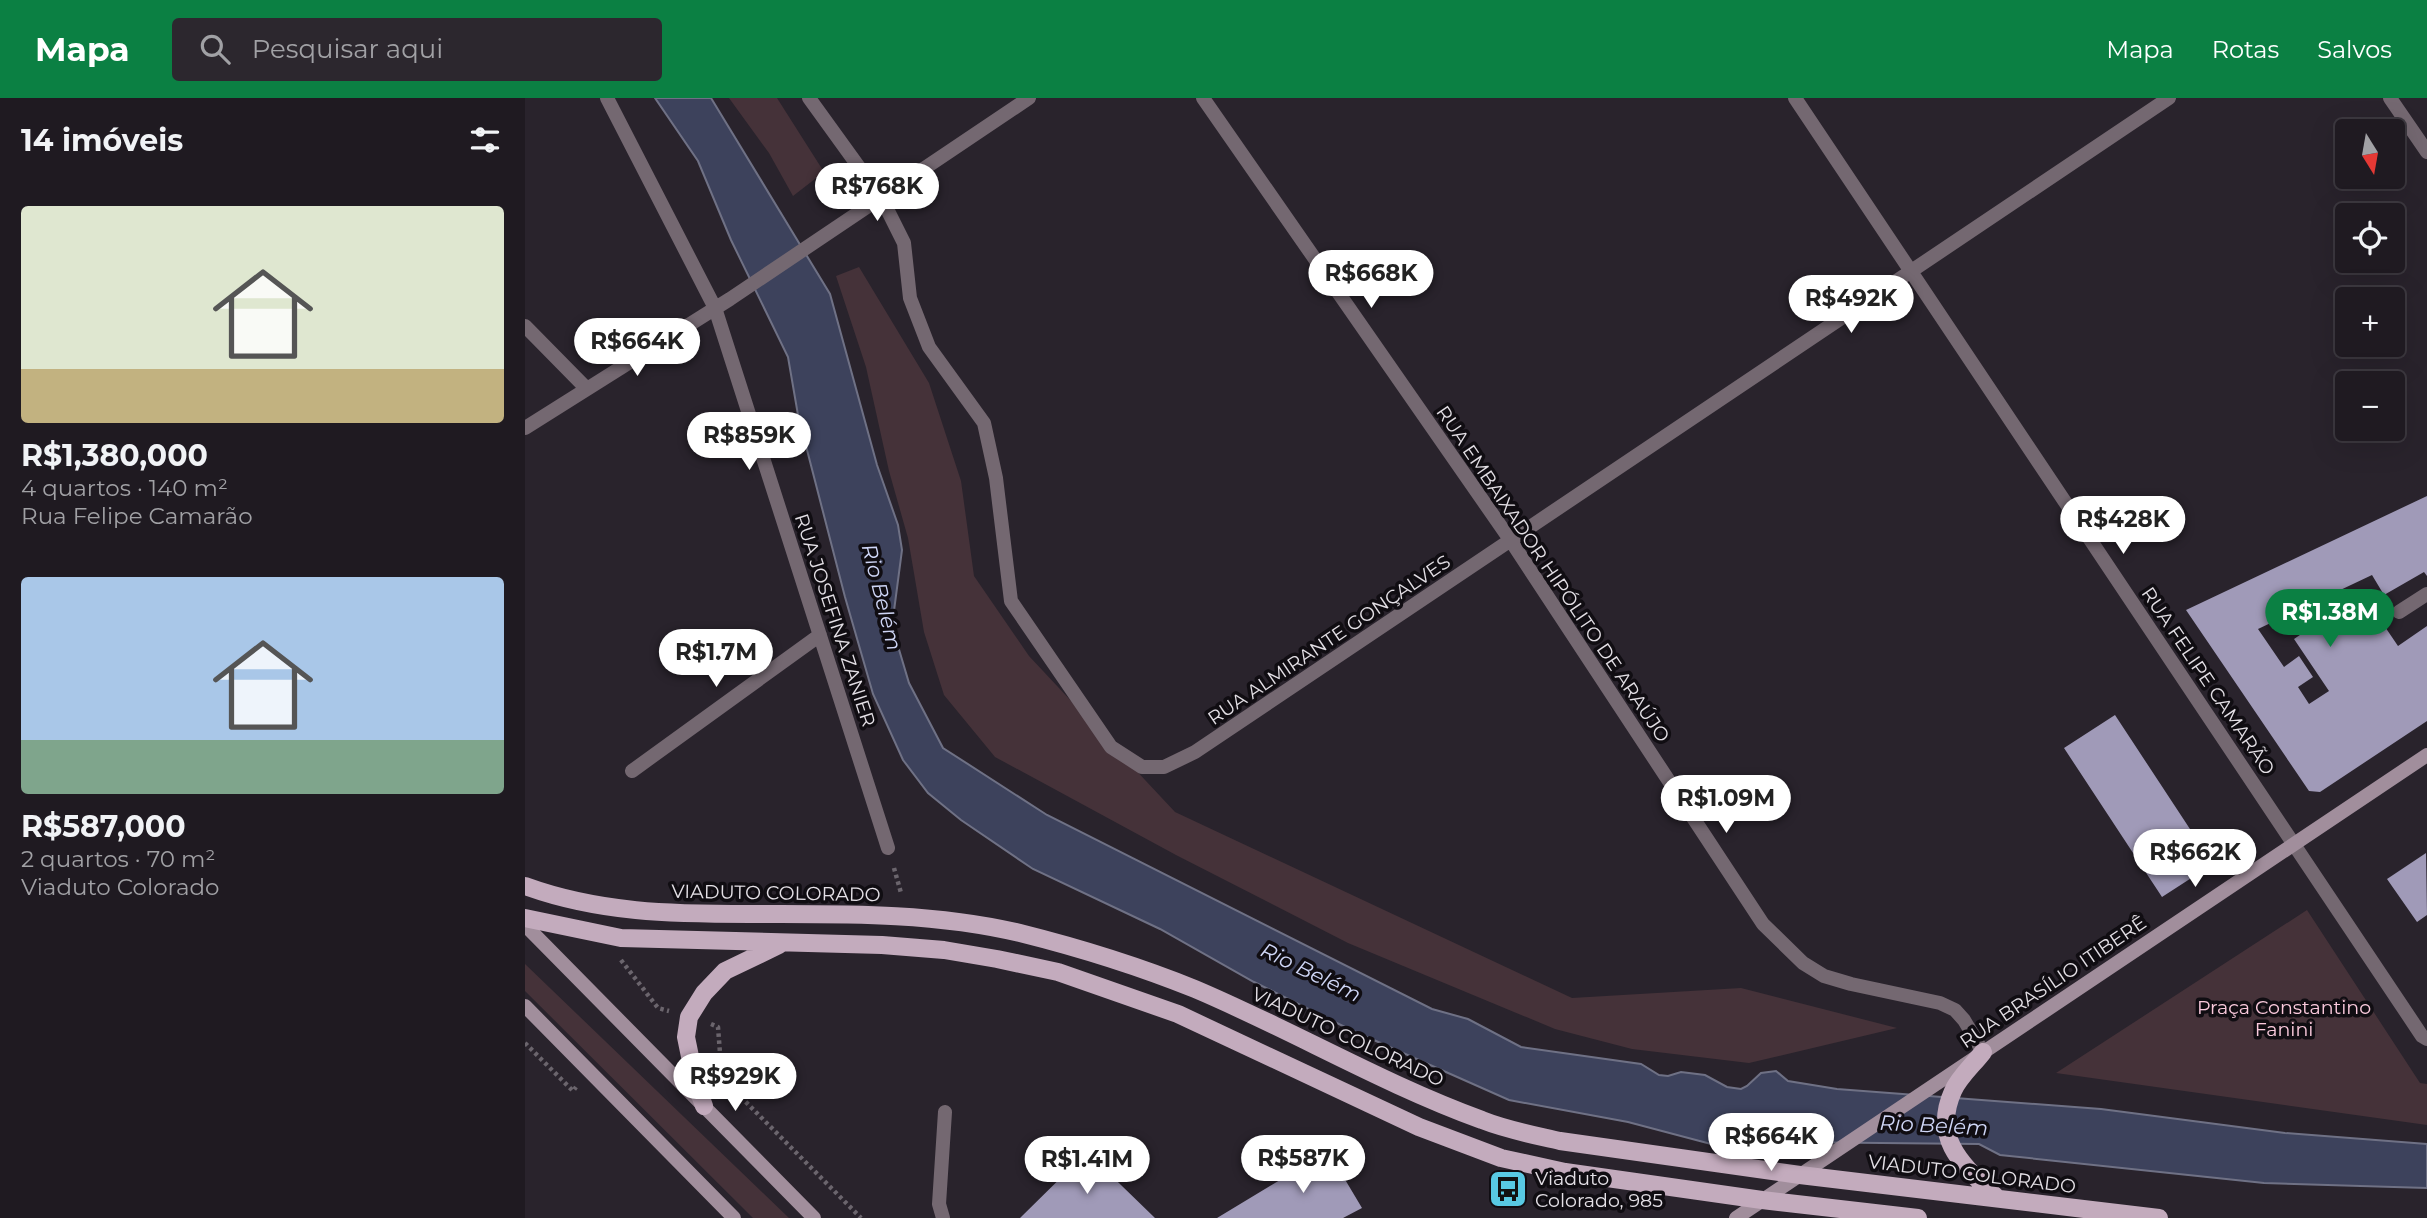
<!DOCTYPE html>
<html lang="pt">
<head>
<meta charset="utf-8">
<style>
	:root { --surface:#1f1a21; --page:#2c272e; --text:#f1f3f6; --muted:#a1a1a5; --line:#3c383f; --accent:#0b8043 }
	body { margin:0; font-family:Montserrat,sans-serif; background:var(--page); color:var(--text); height:100vh; display:flex; flex-direction:column; font-size:26px; white-space:nowrap }
	* { box-sizing:border-box; margin:0 }
	p { font-size:23px; color:var(--muted) }
	.icon { flex:none; width:38px; height:38px; fill:none; stroke:currentColor; stroke-width:2; stroke-linecap:round; stroke-linejoin:round }
	.map { position:relative; flex:1; overflow:hidden }
	.details { display:flex; flex-direction:column; background:var(--surface); width:525px }
	.details>* { flex:none }
	.needle { width:46px; rotate:169deg }
	.fabs { position:absolute; left:1810px; top:21px; display:grid; gap:14px }
	.fabs a { display:grid; place-items:center; width:70px; height:70px; border-radius:7px; background:var(--surface); box-shadow:0 7px 28px #0002,0 0 0 2px var(--line); font-size:35px }
	.price { position:absolute; translate:-50% -60px; padding:0 16px; border-radius:24px; background:#fff; color:#222; font-size:23px; line-height:46px; filter:drop-shadow(0 2px 4px #0008) }
	.price::after { content:''; position:absolute; left:50%; top:42px; width:21px; height:16px; margin-left:-10px; background:inherit; clip-path:polygon(0 0,100% 0,50% 100%) }
	.price.active { background:var(--accent); color:#fff }
	ul { padding:0; list-style:none }
	li { display:grid; align-content:center; gap:14px; height:371px; padding:0 21px }
	li span { display:grid; place-items:center; height:217px; border-radius:7px; color:#555 }
	li>.icon { margin-inline-start:auto }
	span .icon { width:126px; height:126px; fill:#fffc; stroke-width:1 }
	li b { font-size:30px }
	h2 { display:flex; justify-content:space-between; align-items:center; height:84px; padding:0 21px; font-size:30px }
	header { display:flex; align-items:center; gap:42px; box-sizing:border-box; height:98px; padding:0 35px; background:var(--accent); color:#fff }
	header strong { font-size:33px }
	nav { display:flex; gap:38px; margin-inline-start:auto; font-size:24px }
	.search { width:490px; height:63px; background:var(--page); display:flex; align-items:center; gap:18px; box-sizing:border-box; padding:0 24px; border-radius:7px; color:var(--muted); font-size:26px }
	main { display:flex; flex:1; min-height:0 }
	.map>svg:first-child { display:block }
</style>
</head>
<body>
<header>
<strong>Mapa</strong>
<div class="search"><svg class="icon" aria-label="search" viewBox="0 0 24 24"><circle cx="10" cy="10" r="6"/><path d="M15 15l6 6"/></svg>Pesquisar aqui</div>
<nav><a>Mapa</a><a>Rotas</a><a>Salvos</a></nav>
</header>
<main>
<section class="details">
<h2>14 imóveis<svg class="icon" aria-label="filters" viewBox="0 0 24 24"><path d="M4 7h16M4 17h16"/><circle cx="9" cy="7" r="2"/><circle cx="15" cy="17" r="2"/></svg></h2>
<ul>
<li><span style="background:linear-gradient(#dfe7d0 75%,#c2b280 0)"><svg class="icon" aria-label="home" viewBox="0 0 24 24"><path d="M3 11l9-7 9 7M6 9v11h12V9"/></svg></span><div><b>R$1,380,000</b><p>4 quartos · 140 m²</p><p>Rua Felipe Camarão</p></div></li>
<li><span style="background:linear-gradient(#a9c7e8 75%,#7fa58c 0)"><svg class="icon" aria-label="home" viewBox="0 0 24 24"><path d="M3 11l9-7 9 7M6 9v11h12V9"/></svg></span><div><b>R$587,000</b><p>2 quartos · 70 m²</p><p>Viaduto Colorado</p></div></li>
</ul>
</section>
<div class="map">
<svg width="1902" height="1120" viewBox="0 0 1902 1120">
	<rect width="100%" height="100%" fill="#29232c"/>
	<!-- green -->
	<path fill="#453239" d="M 204,0 L 252,0 L 299,74 L 268,98 L 244,55 Z
		M 334,169 L 404,285 L 436,383 L 449,478 L 504,558 L 650,714 L 1047,900 L 1216,890 L 1372,930 L 1224,965 L 1107,951 L 1030,931 L 823,845 L 651,757 L 470,659 L 419,597 L 399,534 L 383,440 L 364,373 L 341,269 L 311,178 Z
		M 1782,812 L 1895,985 L 1902,986 L 1902,1027 L 1531,975 Z
		M 0,866 L 264,1120 L 228,1120 L 0,893 Z"/>
	<!-- water -->
	<path fill="#3d425c" stroke="#6f7185" stroke-width="2" d="M 130,0 L 186,0 L 305,196 L 352,367 L 373,427 L 377,452 L 367,528 L 384,585 L 418,650 L 522,717 L 907,911 L 943,921 L 996,949 L 1116,966 L 1134,977 L 1143,978 L 1156,974 L 1180,977 L 1202,989 L 1216,991 L 1222,988 L 1236,975 L 1251,973 L 1263,983 L 1312,991 L 1576,1011 L 1760,1035 L 1902,1046 L 1902,1090 L 1739,1085 L 1475,1057 L 1454,1046 L 1259,1044 L 1225,1048 L 1186,1046 L 1103,1024 L 984,1002 L 824,931 L 729,884 L 635,831 L 508,771 L 436,722 L 403,695 L 378,662 L 348,596 L 320,499 L 273,317 L 263,259 L 206,142 L 173,63 Z"/>
	<!-- building -->
	<path fill="#a09ab8" d="M 1902,398 L 1902,478 L 1899,474 L 1859,497 L 1847,477 L 1733,531 L 1759,569 L 1774,558 L 1788,579 L 1773,589 L 1784,606 L 1804,593 L 1769,541 L 1837,495 L 1873,548 L 1902,528 L 1902,623 L 1795,694 L 1784,693 L 1661,512 Z
		M 1590,617 L 1688,766 L 1637,799 L 1539,650 Z
		M 1901,755 L 1902,817 L 1892,824 L 1862,781 Z
		M 803,1053 L 837,1110 L 818,1120 L 692,1120 Z
		M 562,1054 L 630,1120 L 495,1120 Z"/>
	<g fill="none" stroke-linecap="round" stroke-linejoin="round">
		<!-- path -->
		<path stroke="#6b656d" stroke-width="4.5" stroke-dasharray="3.5 3.5" stroke-linecap="butt" d="M 369,770 L 376,795
			M 96,862 L 133,910 L 144,913
			M 186,926 L 193,929 L 196,968 L 205,988 L 336,1120
			M 0,945 L 48,993 L 51,989"/>
		<!-- lane -->
		<path stroke="#746871" stroke-width="14" d="M 1874,514 L 1902,496
			M 418,1120 L 414,1106 L 420,1014"/>
		<!-- street -->
		<path stroke="#746871" stroke-width="14" d="M 82,0 L 190,210 L 363,750
			M 284,0 L 357,101 L 379,145 L 385,200 L 404,249 L 459,325 L 471,380 L 486,503 L 586,649 L 617,669 L 639,669 L 670,654 L 1644,0
			M 678,0 L 986,443 L 1238,826 L 1278,865 L 1299,878 L 1326,886 L 1415,905 L 1430,912 L 1439,922 L 1458,954
			M 1270,0 L 1897,938 L 1902,941
			M 1865,0 L 1902,54
			M 0,228 L 62,291
			M 0,330 L 205,201 L 504,0
			M 107,673 L 295,537"/>
		<!-- secondary -->
		<path stroke="#a18e9c" stroke-width="14" d="M 0,827 L 289,1120
			M 0,908 L 209,1120
			M 1211,1120 L 1902,657"/>
		<!-- primary -->
		<path stroke="#c3abbd" stroke-width="18" d="M 0,788 C 74,815 147,816 225,816 C 314,816 407,814 495,835 C 555,850 613,868 670,891 C 767,932 858,986 957,1022 C 982,1032 1009,1037 1035,1043 L 1275,1077 L 1634,1120
			M 0,820 L 96,840 L 357,847 L 419,852 L 472,861 L 533,874 L 653,916 L 894,1029 L 976,1060 L 1040,1074 L 1237,1102 L 1393,1120
			M 1458,954 C 1449,966 1434,979 1428,993 C 1406,1042 1439,1068 1471,1099
			M 179,1008 L 170,983 L 161,939 L 164,919 L 179,895 L 200,873 L 254,847"/>
	</g>
	<!-- icons -->
	<defs>
		<symbol id="bus-square" viewBox="-11 -11 22 22"><rect x="-9" y="-9" width="18" height="18" rx="4" fill="#58c9e3" stroke="#100d12"/><path d="M-5-6H5V4H4V6H2V4H-2V6H-4V4H-5ZM-3.5-4V0h7V-4ZM-3.5 1.2v1.5H-2V1.2ZM2 1.2v1.5H3.5V1.2Z" fill="#111"/></symbol>
	</defs>
	<g fill-rule="evenodd">
		<use href="#bus-square" x="961" y="1069" width="44" height="44"/>
	</g>
	<g text-anchor="middle" dominant-baseline="central" stroke-width="7" stroke-linejoin="round" paint-order="stroke">
		<!-- street labels -->
		<g font-size="19" fill="#e4e0e6" stroke="#100d12">
			<text transform="translate(1028 476) rotate(56)">RUA EMBAIXADOR HIPÓLITO DE ARAÚJO</text>
			<text transform="translate(310 522) rotate(72)">RUA JOSEFINA ZANIER</text>
			<text transform="translate(804 542) rotate(-34)">RUA ALMIRANTE GONÇALVES</text>
			<text transform="translate(1683 583) rotate(56)">RUA FELIPE CAMARÃO</text>
			<text transform="translate(251 795) rotate(1)">VIADUTO COLORADO</text>
			<text transform="translate(1528 884) rotate(-34)">RUA BRASÍLIO ITIBERÊ</text>
			<text transform="translate(823 939) rotate(25)">VIADUTO COLORADO</text>
			<text transform="translate(1447 1076) rotate(7)">VIADUTO COLORADO</text>
		</g>
		<!-- park labels -->
		<g font-size="19" fill="#fbcadd" stroke="#100d12">
			<text x="1759" y="909">Praça Constantino<tspan x="1759" dy="22">Fanini</tspan></text>
		</g>
		<!-- poi labels -->
		<g font-size="19" fill="#e4e0e6" stroke="#100d12" text-anchor="start">
			<text x="1010" y="1080">Viaduto<tspan x="1010" dy="22">Colorado, 985</tspan></text>
		</g>
		<!-- water labels -->
		<g font-size="21" font-style="italic" fill="#cfd6f6" stroke="#100d12">
			<text transform="translate(357 499) rotate(76)">Rio Belém</text>
			<text transform="translate(786 874) rotate(26)">Rio Belém</text>
			<text transform="translate(1409 1027) rotate(3)">Rio Belém</text>
		</g>
	</g>
</svg>
<div class="fabs">
<a><svg class="needle" viewBox="-14 -14 28 28"><path d="M0-13l5 13h-10z" fill="#e53935"/><path d="M0 13l5-13h-10z" fill="#a1a1a5"/></svg></a>
<a><svg class="icon" aria-label="locate" viewBox="0 0 24 24"><circle cx="12" cy="12" r="6"/><path d="M12 2v4M12 18v4M2 12h4M18 12h4"/></svg></a>
<a>+</a>
<a>−</a>
</div>
<b class="price" style="left:352px;top:125px">R$768K</b>
<b class="price" style="left:846px;top:212px">R$668K</b>
<b class="price" style="left:1326px;top:237px">R$492K</b>
<b class="price" style="left:112px;top:280px">R$664K</b>
<b class="price" style="left:224px;top:374px">R$859K</b>
<b class="price" style="left:1598px;top:458px">R$428K</b>
<b class="price active" style="left:1805px;top:551px">R$1.38M</b>
<b class="price" style="left:191px;top:591px">R$1.7M</b>
<b class="price" style="left:1201px;top:737px">R$1.09M</b>
<b class="price" style="left:1670px;top:791px">R$662K</b>
<b class="price" style="left:210px;top:1015px">R$929K</b>
<b class="price" style="left:1246px;top:1075px">R$664K</b>
<b class="price" style="left:778px;top:1097px">R$587K</b>
<b class="price" style="left:562px;top:1098px">R$1.41M</b>
</div>
</main>
</body>
</html>
